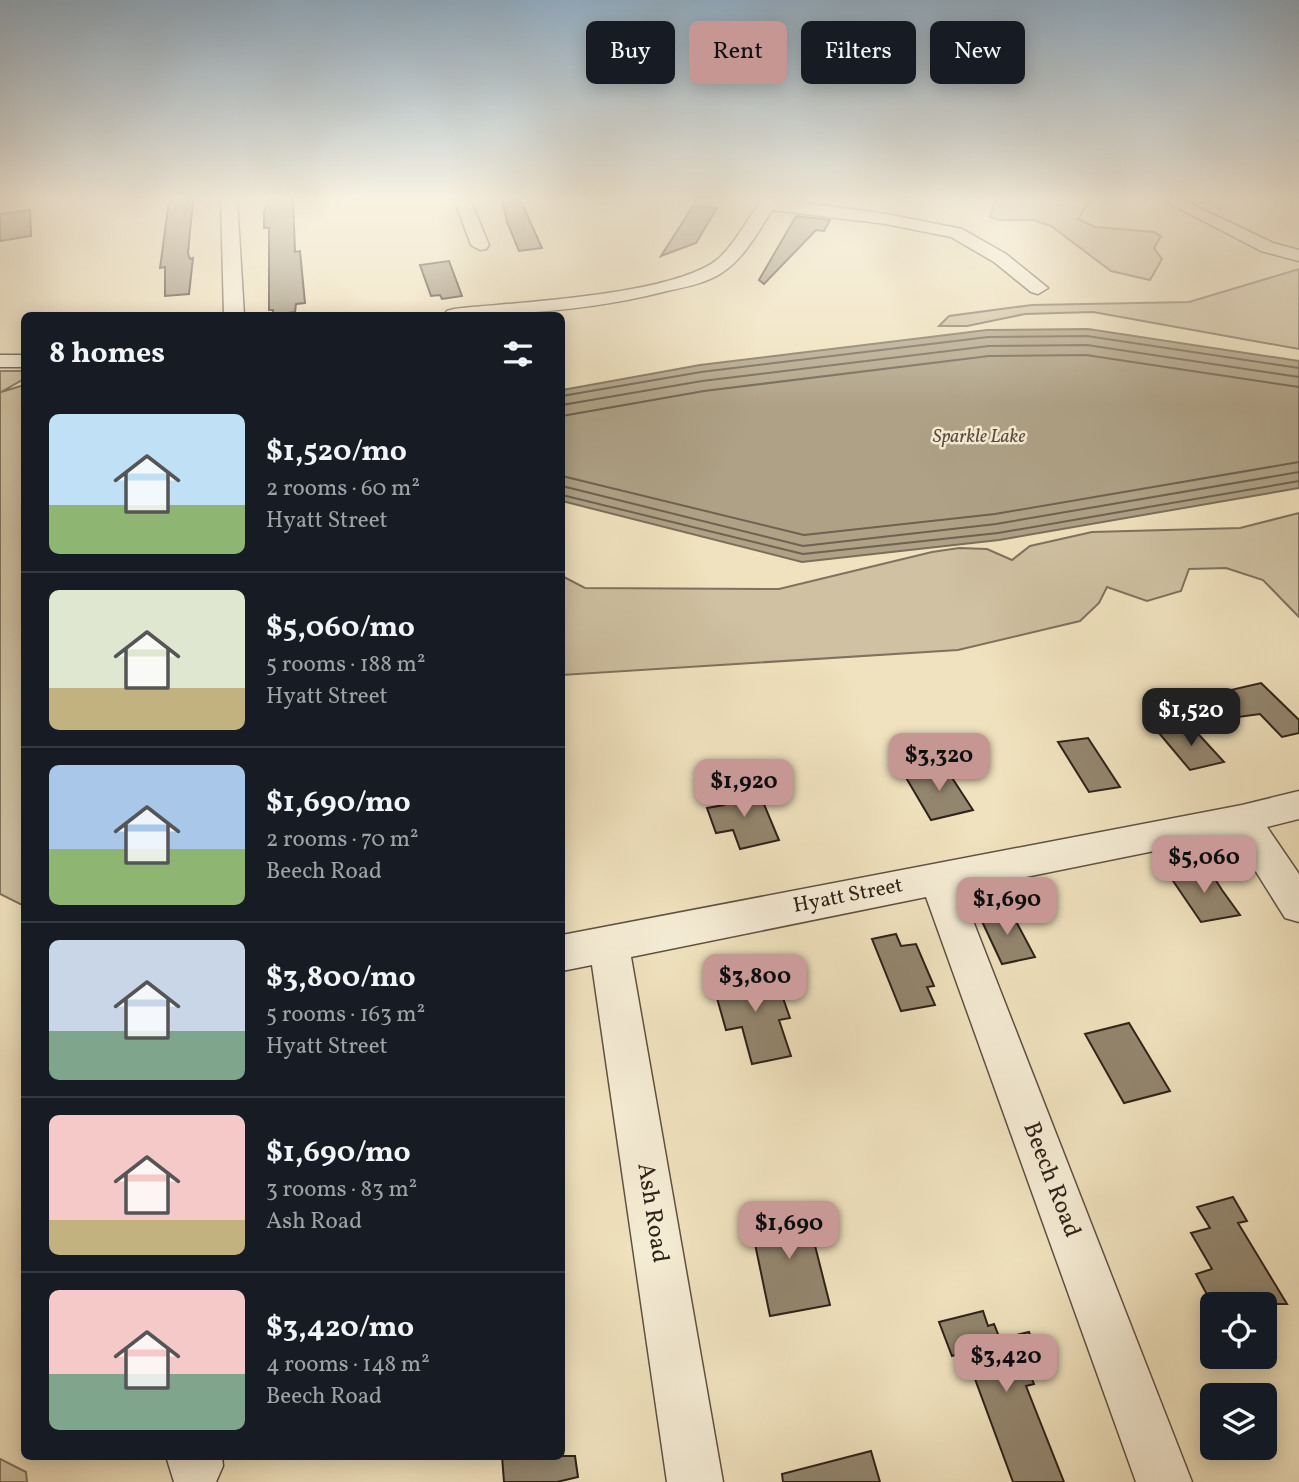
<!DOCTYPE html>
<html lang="en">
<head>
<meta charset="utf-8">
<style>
	:root { --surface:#171b24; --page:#20242c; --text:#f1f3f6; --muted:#9ea1a6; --line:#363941; --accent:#c59692 }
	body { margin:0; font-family:Vollkorn,serif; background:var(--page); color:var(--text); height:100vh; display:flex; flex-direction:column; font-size:26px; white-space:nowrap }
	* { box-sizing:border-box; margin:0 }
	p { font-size:23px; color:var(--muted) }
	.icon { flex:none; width:38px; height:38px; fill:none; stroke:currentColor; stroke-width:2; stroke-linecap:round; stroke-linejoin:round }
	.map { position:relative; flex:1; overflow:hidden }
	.drawer { position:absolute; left:21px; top:312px; width:544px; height:1148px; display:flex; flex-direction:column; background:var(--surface); border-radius:10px; box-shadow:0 4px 18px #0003 }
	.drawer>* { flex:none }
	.guide { position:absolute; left:586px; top:21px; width:607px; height:63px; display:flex; gap:14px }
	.buttons { position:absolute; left:1200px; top:1292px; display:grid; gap:14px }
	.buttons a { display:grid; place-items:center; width:77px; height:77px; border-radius:10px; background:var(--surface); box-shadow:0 4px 18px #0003; font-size:35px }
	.price { position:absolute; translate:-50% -60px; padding:0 16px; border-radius:14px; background:var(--accent); color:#111; font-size:23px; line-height:46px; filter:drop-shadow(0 2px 4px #0008) }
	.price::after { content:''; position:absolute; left:50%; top:42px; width:21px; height:16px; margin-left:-10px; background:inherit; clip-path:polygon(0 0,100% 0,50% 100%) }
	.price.active { background:#222; color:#fff }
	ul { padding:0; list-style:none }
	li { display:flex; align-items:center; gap:21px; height:175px; padding:0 28px }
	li+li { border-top:2px solid var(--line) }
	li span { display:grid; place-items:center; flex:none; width:196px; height:140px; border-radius:10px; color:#555 }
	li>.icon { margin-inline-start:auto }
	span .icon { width:84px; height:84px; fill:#fffc; stroke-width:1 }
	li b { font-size:30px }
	h2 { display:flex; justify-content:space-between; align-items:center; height:84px; padding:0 28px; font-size:30px }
	.chip { padding:0 24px; border-radius:10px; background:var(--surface); box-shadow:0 4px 18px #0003; font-size:24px; line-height:63px }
	.chip.active { background:var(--accent); color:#111 }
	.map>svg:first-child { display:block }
</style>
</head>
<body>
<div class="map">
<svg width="1299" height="1482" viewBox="0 0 1299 1482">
	<rect width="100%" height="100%" fill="#f0e2be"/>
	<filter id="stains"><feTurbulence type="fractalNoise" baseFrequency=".00286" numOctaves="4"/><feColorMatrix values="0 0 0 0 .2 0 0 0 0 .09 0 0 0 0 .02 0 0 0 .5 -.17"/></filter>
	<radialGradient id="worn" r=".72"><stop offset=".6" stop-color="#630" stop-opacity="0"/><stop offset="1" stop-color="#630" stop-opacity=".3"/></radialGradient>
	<!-- green -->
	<path fill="#cfc1a2" stroke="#7f725e" stroke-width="2" d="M 996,199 L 1090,201 L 1078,219 L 1095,227 L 1154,232 L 1161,236 L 1154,248 L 1162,259 L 1150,280 L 1111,271 L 1051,226 L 1033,220 L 998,220 L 990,217 Z
		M 1299,269 L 1299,349 L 1093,312 L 1025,314 L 967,326 L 939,326 L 949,316 L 1032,305 L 1189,302 Z
		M 0,371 L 24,371 L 24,379 L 1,392 L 24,385 L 24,906 L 0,894 Z
		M 1299,513 L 1299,617 L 1263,580 L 1226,568 L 1189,569 L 1181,591 L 1147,601 L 1107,587 L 1099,603 L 1080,621 L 958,650 L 562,675 L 562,576 L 585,588 L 779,589 L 932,552 L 959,548 L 987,549 L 1012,560 L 1030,546 L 1092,532 L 1240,528 Z
		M 0,1459 L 26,1472 L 27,1482 L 0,1482 Z"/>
	<!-- water -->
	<path fill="#aea186" stroke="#7b6e5a" stroke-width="2" d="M 1088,329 L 1299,361 L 1299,488 L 999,540 L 802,562 L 562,501 L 562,390 L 700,365 L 987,330 Z"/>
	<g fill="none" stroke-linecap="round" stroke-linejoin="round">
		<!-- shore -->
		<path stroke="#6e6250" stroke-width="2" d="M 562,396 L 701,372 L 988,337 L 1087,336 L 1299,368
			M 562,405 L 702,381 L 989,346 L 1087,345 L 1299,377
			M 562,416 L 704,391 L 989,356 L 1086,355 L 1299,387
			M 562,476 L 804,535 L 995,514 L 1299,462
			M 562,486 L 803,546 L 996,524 L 1299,472
			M 562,495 L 803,554 L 998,533 L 1299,481"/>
	</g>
	<!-- building -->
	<path fill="#93866f" stroke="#2f2219" stroke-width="2" d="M 193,199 L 188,253 L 190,259 L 193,258 L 189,294 L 165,296 L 165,267 L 160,268 L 169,201 Z
		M 269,199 L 293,199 L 295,252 L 300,251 L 305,303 L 296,304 L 295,312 L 273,315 L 273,310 L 269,310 L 269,228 L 264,228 L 264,212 Z
		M 502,199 L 520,199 L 542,248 L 519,251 L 507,222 Z
		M 693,206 L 717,208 L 696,243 L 661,256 Z
		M 30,210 L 31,236 L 0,241 L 0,214 Z
		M 796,216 L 830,220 L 824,231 L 816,230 L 764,284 L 759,280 Z
		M 449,261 L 462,296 L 442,299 L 440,295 L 431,296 L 420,265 Z
		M 1261,683 L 1299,720 L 1299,733 L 1282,737 L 1260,714 L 1231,718 L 1209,695 Z
		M 1191,726 L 1224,762 L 1190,770 L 1159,733 Z
		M 1088,738 L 1120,787 L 1089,792 L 1058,742 Z
		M 945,767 L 973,810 L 931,820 L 905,776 Z
		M 758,790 L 779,840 L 740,849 L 733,830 L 716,833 L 707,808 L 724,805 L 721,797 Z
		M 1208,868 L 1222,890 L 1240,915 L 1201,922 L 1169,875 Z
		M 1010,910 L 1035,957 L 1002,964 L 979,915 Z
		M 896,934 L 901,946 L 916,944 L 934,986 L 927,987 L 935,1005 L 901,1011 L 872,939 Z
		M 756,971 L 759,977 L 766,976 L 766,980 L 776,978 L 790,1018 L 779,1020 L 791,1056 L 752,1064 L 742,1027 L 726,1030 L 713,984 L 724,982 L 723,978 Z
		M 1129,1023 L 1170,1091 L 1124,1103 L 1085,1034 Z
		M 1233,1197 L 1247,1221 L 1238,1223 L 1287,1304 L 1212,1304 L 1196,1274 L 1212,1269 L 1191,1233 L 1210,1228 L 1197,1207 Z
		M 805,1206 L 830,1305 L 770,1316 L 749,1215 Z
		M 983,1311 L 988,1326 L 994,1324 L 1000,1339 L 1029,1332 L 1043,1368 L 1029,1372 L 1034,1384 L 1026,1386 L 1064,1482 L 1013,1482 L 965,1352 L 952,1356 L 939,1322 Z
		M 871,1451 L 880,1482 L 783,1482 L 782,1474 Z
		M 502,1456 L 575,1456 L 578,1477 L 557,1482 L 504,1482 Z"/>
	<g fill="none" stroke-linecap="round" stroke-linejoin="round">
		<defs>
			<path id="minor" d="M 221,199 L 237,199 L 244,315 L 224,315 Z
				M 454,199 L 470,199 L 489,245 L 486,249 L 480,250 L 471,245 Z
				M 763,199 L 779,199 L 886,214 L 962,229 L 1006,254 L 1048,288 L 1038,294 L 1031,292 L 994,262 L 951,237 L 886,224 L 772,210 C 758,232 745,257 723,272 C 707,283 686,287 667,291 C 594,310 519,315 444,315 L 447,311 L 454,309 C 515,302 673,296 718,259 C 737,242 747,218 763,199 Z
				M 1161,199 L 1181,199 L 1273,243 L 1299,250 L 1299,261 L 1261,251 Z
				M 0,355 L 24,355 L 24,367 L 0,367 Z
				M 1299,791 L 1299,819 L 1267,827 L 1299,874 L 1299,922 L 1285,918 L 1233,835 L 961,890 L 1192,1482 L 1136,1482 L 926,897 L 631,957 L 723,1482 L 667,1482 L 592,965 L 562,971 L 562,935 L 1242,805 Z
				M 166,1456 L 222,1456 L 223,1466 L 216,1482 L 174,1482 Z"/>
		</defs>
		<!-- minor casing -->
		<use href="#minor" stroke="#5f5242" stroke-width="3"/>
		<!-- minor -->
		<use href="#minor" fill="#f5ecd5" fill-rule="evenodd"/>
	</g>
	<!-- sky -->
	<linearGradient id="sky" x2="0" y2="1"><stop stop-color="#91acc1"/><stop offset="0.49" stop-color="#f8f2e2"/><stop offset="1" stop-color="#f8f2e2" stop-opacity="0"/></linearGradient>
	<rect width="1299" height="406" fill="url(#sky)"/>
	<g text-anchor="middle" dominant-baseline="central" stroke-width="5" stroke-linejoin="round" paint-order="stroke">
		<!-- far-water labels -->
		<g font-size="19" font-style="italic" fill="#5b4e3f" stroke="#f5ecd5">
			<text x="979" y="437">Sparkle Lake</text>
		</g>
		<!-- street labels -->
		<g font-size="21" fill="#2f2219" stroke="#f5ecd5">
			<text transform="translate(848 896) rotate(-11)">Hyatt Street</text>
		</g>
		<!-- near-street labels -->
		<g font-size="24" fill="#2f2219" stroke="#f5ecd5">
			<text transform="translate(1051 1180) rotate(69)">Beech Road</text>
			<text transform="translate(652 1213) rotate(81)">Ash Road</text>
		</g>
	</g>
	<rect width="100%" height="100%" filter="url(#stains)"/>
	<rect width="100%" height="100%" fill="url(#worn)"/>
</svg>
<div class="buttons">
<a><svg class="icon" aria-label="locate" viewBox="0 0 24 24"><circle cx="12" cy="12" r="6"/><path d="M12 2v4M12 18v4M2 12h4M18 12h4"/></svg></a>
<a><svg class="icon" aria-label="layers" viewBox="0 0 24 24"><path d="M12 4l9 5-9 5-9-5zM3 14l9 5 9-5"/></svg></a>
</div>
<b class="price active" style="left:1191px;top:748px">$1,520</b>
<b class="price" style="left:939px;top:793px">$3,320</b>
<b class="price" style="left:744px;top:819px">$1,920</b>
<b class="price" style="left:1204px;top:895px">$5,060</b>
<b class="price" style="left:1007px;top:937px">$1,690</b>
<b class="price" style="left:755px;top:1014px">$3,800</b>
<b class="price" style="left:789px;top:1261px">$1,690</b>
<b class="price" style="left:1006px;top:1394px">$3,420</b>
<div class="guide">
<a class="chip">Buy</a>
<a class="chip active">Rent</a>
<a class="chip">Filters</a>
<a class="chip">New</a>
</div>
<section class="drawer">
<h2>8 homes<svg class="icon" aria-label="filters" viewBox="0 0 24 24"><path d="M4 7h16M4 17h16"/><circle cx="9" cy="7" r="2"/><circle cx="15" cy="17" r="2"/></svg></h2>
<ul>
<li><span style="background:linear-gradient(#bfe0f5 65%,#8fb573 0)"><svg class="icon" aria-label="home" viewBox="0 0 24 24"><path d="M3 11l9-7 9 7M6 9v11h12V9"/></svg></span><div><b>$1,520/mo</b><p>2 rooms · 60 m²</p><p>Hyatt Street</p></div></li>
<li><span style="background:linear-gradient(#dfe7d0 70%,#c2b280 0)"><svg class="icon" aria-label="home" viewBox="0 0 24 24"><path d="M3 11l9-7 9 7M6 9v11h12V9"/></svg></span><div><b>$5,060/mo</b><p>5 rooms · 188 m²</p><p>Hyatt Street</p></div></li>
<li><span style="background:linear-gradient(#a9c7e8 60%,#8fb573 0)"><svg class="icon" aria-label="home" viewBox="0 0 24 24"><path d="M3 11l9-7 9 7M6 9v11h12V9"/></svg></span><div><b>$1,690/mo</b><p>2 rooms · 70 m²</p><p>Beech Road</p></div></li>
<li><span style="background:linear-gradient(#c9d6e8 65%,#7fa58c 0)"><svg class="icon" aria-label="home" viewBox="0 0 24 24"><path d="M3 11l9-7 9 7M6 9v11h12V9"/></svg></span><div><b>$3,800/mo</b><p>5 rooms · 163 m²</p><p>Hyatt Street</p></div></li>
<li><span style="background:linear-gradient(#f6c9c9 75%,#c2b280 0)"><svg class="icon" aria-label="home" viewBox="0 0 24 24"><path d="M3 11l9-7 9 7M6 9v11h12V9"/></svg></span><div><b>$1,690/mo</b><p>3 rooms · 83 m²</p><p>Ash Road</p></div></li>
<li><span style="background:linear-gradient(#f6c9c9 60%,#7fa58c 0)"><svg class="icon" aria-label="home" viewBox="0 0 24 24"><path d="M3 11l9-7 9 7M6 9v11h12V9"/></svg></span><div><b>$3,420/mo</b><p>4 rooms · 148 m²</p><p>Beech Road</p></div></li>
</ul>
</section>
</div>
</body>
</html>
